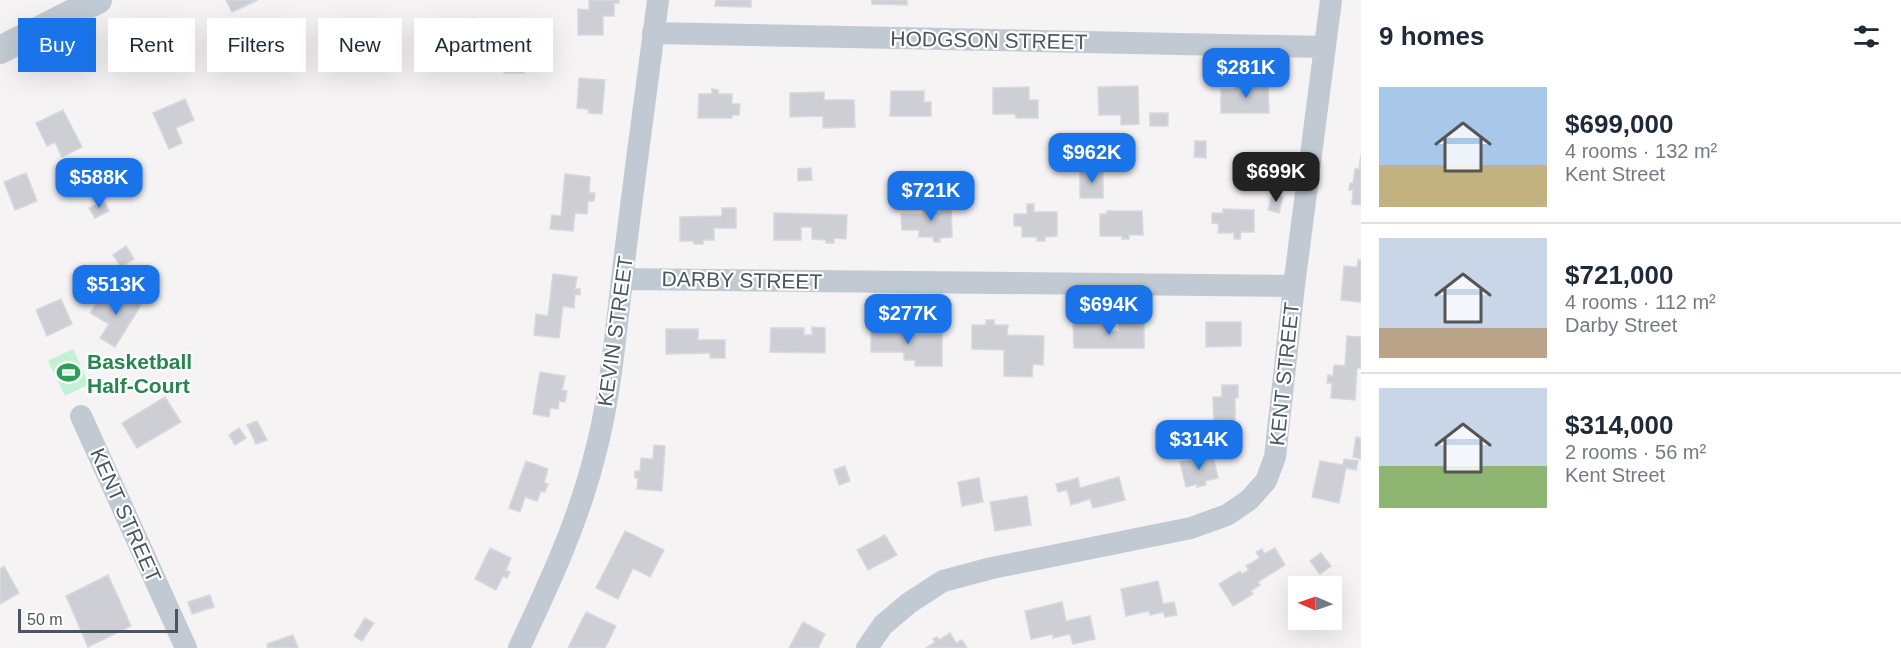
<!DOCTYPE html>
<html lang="en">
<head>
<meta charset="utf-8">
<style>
	:root { --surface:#fff; --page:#f2f2f3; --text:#1f2937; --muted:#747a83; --line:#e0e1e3; --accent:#1a73e8 }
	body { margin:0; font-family:Helvetica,sans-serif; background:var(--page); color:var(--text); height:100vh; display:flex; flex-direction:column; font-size:22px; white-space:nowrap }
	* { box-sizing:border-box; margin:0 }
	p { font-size:20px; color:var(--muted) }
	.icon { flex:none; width:33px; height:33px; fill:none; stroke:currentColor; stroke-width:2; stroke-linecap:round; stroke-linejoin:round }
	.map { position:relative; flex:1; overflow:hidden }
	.sheet { display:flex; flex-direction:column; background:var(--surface); width:540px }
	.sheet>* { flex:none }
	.hud { position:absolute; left:18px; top:18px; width:570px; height:54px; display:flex; gap:12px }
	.needle { width:39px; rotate:272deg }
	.fabs { position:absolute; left:1288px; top:576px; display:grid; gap:12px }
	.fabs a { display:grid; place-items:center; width:54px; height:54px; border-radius:0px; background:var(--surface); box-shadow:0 6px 24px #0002; font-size:30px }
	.scale { position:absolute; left:18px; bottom:15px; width:160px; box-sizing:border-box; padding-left:6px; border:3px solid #4a5661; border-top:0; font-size:16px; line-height:21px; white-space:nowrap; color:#4a5661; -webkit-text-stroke:4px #fff; paint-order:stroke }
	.price { position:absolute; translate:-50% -51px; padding:0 14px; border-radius:12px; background:var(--accent); color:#fff; font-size:20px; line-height:39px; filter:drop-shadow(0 2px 3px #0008) }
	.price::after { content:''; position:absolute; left:50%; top:36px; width:18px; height:14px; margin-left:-9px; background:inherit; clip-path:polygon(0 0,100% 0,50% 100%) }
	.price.active { background:#222; color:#fff }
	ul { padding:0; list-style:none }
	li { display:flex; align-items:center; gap:18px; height:150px; padding:0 18px }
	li+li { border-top:2px solid var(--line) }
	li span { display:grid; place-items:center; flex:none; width:168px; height:120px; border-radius:0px; color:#555 }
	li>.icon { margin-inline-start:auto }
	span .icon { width:72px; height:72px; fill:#fffc; stroke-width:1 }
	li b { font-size:26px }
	h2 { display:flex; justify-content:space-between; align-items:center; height:72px; padding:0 18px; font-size:26px }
	.chip { padding:0 21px; border-radius:0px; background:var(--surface); box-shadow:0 6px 24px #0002; font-size:21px; line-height:54px }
	.chip.active { background:var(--accent); color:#fff }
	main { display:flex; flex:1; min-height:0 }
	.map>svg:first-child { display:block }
</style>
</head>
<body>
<main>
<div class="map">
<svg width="1361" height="648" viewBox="0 0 1361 648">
	<rect width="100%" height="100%" fill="#f5f3f3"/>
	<!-- green -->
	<path fill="#c3f1d5" d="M 73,349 L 89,384 L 65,396 L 48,361 Z"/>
	<!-- building -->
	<path fill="#cdcfd5" stroke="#d7d9de" stroke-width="1.5" d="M 226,0 L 258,0 L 232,12 Z
		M 589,0 L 619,0 L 619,3 L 614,3 L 614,16 L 603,16 L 603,35 L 578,35 L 578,9 L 589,10 Z
		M 716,0 L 751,0 L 751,7 L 715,6 Z
		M 872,0 L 907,0 L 907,5 L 872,4 Z
		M 473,18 L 476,32 L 465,34 L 462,21 Z
		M 505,46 L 524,46 L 524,73 L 504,73 Z
		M 579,78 L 605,80 L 602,114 L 588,113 L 589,109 L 577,108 Z
		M 1235,83 L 1268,83 L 1269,113 L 1221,113 L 1221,89 L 1235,89 Z
		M 1138,86 L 1139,124 L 1121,125 L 1121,115 L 1099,115 L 1098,87 Z
		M 1029,87 L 1029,100 L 1038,100 L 1038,118 L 1016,118 L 1016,114 L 993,114 L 993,88 Z
		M 712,89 L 718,90 L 718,94 L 732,94 L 732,104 L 740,104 L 739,115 L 732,115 L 732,118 L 698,118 L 699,94 L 712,94 Z
		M 891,91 L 924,91 L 924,102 L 931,102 L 931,116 L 890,116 Z
		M 824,92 L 824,100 L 854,100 L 855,127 L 823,128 L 823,116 L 790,117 L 790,93 Z
		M 185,99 L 194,120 L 176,128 L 182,143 L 169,149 L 153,113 Z
		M 63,110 L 82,147 L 62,157 L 55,142 L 47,146 L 36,123 Z
		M 1150,113 L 1168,113 L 1168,126 L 1150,126 Z
		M 1195,141 L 1206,141 L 1206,158 L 1194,157 Z
		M 1074,151 L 1075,161 L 1058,162 L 1058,152 Z
		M 1361,154 L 1361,205 L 1352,204 L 1353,190 L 1349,190 L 1350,183 L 1353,183 L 1355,169 L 1359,169 Z
		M 811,168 L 812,180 L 798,181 L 798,169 Z
		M 1103,170 L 1103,198 L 1080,198 L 1080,171 Z
		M 26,173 L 37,201 L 15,210 L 4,182 Z
		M 565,174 L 590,177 L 589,193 L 595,193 L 594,201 L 588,201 L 587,214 L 575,213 L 573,231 L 550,229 L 552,215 L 561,216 Z
		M 1272,194 L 1283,196 L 1279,213 L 1268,210 Z
		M 951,199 L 952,237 L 940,238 L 940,242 L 934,242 L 933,237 L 919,237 L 919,230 L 902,230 L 901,214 L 923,214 L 923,208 L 929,208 L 929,213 L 940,212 L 939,200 Z
		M 104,201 L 109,211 L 95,218 L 89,208 Z
		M 1027,204 L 1034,204 L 1034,212 L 1057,212 L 1057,236 L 1045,237 L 1045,241 L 1037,241 L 1037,237 L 1022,237 L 1022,226 L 1014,226 L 1014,214 L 1027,214 Z
		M 722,208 L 736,208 L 736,228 L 714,228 L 714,240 L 703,240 L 703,244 L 694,244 L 693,241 L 680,241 L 680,217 L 722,216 Z
		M 1223,209 L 1254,210 L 1254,232 L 1241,232 L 1240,239 L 1234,239 L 1234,233 L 1218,233 L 1219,224 L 1212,223 L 1212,213 L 1223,213 Z
		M 1107,211 L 1142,211 L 1143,235 L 1129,235 L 1129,239 L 1122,239 L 1122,236 L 1100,236 L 1100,214 L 1107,214 Z
		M 774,213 L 847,215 L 846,239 L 834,238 L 834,243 L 826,243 L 826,240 L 812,239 L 812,227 L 801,227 L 801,240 L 774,240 Z
		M 126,246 L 134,259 L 121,267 L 113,255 Z
		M 1358,260 L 1361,260 L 1361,302 L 1341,300 L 1344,266 L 1357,267 Z
		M 553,274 L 577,277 L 575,289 L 580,289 L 580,295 L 575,294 L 574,308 L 563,306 L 559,338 L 534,335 L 536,314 L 548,316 Z
		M 116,289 L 141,305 L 115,347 L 100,338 L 109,324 L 90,313 L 99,299 L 107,304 Z
		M 61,299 L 72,324 L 47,336 L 36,310 Z
		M 986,320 L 994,320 L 994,325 L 1008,325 L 1007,335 L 1044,336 L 1043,365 L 1033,364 L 1032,377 L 1004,376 L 1004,350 L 972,349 L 972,325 L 986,325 Z
		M 1119,321 L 1144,321 L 1144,348 L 1074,348 L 1073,323 L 1107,323 L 1107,331 L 1119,331 Z
		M 1206,322 L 1241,322 L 1241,346 L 1206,347 Z
		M 871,326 L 905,326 L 905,334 L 942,334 L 942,366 L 915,366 L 915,360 L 904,360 L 904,352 L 871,352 Z
		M 812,327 L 825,328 L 825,353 L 770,352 L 771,328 L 804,328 L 804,335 L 812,335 Z
		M 666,329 L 698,329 L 698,340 L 725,340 L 725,358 L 710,358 L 710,353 L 666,354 Z
		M 1347,336 L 1361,337 L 1361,368 L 1357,368 L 1355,400 L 1331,398 L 1332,383 L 1327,383 L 1328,375 L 1333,376 L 1334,365 L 1345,366 Z
		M 540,372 L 565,376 L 562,390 L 567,391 L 565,402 L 559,401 L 558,409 L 550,408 L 549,417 L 533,414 Z
		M 1222,385 L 1238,385 L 1238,398 L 1235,398 L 1235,426 L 1214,426 L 1213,397 L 1222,397 Z
		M 165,397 L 181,422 L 137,448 L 122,423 Z
		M 257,421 L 267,440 L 256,444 L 247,425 Z
		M 239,428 L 246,438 L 235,445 L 229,435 Z
		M 1356,437 L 1361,438 L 1361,459 L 1353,457 Z
		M 654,445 L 665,446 L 662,491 L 637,489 L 638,478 L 635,478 L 635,471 L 640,471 L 641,458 L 653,459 Z
		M 1213,455 L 1218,478 L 1205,481 L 1206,485 L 1197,487 L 1197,484 L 1186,487 L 1180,462 Z
		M 1344,459 L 1358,461 L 1356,470 L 1346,468 L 1339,503 L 1312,497 L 1320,461 L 1343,465 Z
		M 526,461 L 548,469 L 544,483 L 548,484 L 545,492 L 541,491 L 537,501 L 525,497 L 520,512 L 509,508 Z
		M 845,466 L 850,481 L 839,485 L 834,470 Z
		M 1119,477 L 1125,500 L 1093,508 L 1090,499 L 1071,505 L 1067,490 L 1058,492 L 1056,484 L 1078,478 L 1080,488 Z
		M 979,478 L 983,502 L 962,506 L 958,482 Z
		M 1027,496 L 1031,525 L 995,531 L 990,502 Z
		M 625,531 L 664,550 L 650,577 L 633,568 L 618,599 L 596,588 Z
		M 885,535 L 897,555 L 868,570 L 857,550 Z
		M 490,548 L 511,558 L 506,570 L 510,572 L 507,578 L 503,576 L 496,590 L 475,579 Z
		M 1275,548 L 1285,565 L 1258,582 L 1260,585 L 1251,591 L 1253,594 L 1233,606 L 1219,584 L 1240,571 L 1242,574 L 1249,570 L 1246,566 L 1260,558 L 1256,552 L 1262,549 L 1264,554 Z
		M 1321,553 L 1331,566 L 1320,574 L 1310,561 Z
		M 4,566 L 19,593 L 0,604 L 0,569 Z
		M 108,575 L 131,626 L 88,647 L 66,596 Z
		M 1158,581 L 1163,604 L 1174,602 L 1177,615 L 1165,617 L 1163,612 L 1150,615 L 1149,611 L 1126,616 L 1121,589 Z
		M 210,595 L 214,607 L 192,614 L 188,602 Z
		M 1062,602 L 1066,621 L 1090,616 L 1095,639 L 1073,644 L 1070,634 L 1053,638 L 1053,634 L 1031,639 L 1025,611 Z
		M 586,612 L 616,626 L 605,648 L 568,648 Z
		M 365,618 L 374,623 L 362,641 L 354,636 Z
		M 803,622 L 825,634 L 818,648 L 789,648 Z
		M 950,633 L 956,643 L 962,640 L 967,648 L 926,648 L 935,642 L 933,639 L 937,637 L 939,640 Z
		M 293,635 L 298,648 L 268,648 L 267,644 Z"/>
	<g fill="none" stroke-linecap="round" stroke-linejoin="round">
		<!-- minor -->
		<path stroke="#c1cad2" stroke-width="22" d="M 653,33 L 1324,47
			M 622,279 L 1294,286
			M 81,416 L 186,648
			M 519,648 C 548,586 577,525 594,458 C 610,400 615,339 622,279 C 633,186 646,93 658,0
			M 867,648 L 883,625 L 909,603 L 943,581 L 992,568 L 1191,528 L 1227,515 L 1249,500 L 1266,481 L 1275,457 L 1294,286 L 1331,0"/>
		<!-- tertiary -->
		<path stroke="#c1cad2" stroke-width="28" d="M 0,50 L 98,0"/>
	</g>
	<!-- icons -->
	<defs>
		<symbol id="stadium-bare" viewBox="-9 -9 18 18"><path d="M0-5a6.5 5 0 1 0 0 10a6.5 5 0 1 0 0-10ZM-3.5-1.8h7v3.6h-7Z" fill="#2e9e5b" stroke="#fff" stroke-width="2.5" paint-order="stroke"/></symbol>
	</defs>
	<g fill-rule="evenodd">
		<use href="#stadium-bare" x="52" y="356" width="33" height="33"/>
	</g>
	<g text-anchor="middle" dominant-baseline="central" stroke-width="4.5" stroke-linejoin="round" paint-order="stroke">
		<!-- street labels -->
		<g font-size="21" fill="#4a5661" stroke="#fff">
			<text transform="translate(989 40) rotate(1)">HODGSON STREET</text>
			<text transform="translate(742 280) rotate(1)">DARBY STREET</text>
			<text transform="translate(615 331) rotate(-82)">KEVIN STREET</text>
			<text transform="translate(1284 374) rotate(-84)">KENT STREET</text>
			<text transform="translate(126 515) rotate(66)">KENT STREET</text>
		</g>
		<!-- leisure labels -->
		<g font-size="21" font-weight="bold" fill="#27864d" stroke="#fff" text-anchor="start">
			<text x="87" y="361">Basketball<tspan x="87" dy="24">Half-Court</tspan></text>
		</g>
	</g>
</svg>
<div class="fabs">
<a><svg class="needle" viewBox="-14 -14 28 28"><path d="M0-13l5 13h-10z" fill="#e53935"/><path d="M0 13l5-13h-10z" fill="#747a83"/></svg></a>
</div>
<div class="scale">50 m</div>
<b class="price" style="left:1246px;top:99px">$281K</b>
<b class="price" style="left:1092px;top:184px">$962K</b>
<b class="price active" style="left:1276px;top:203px">$699K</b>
<b class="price" style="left:99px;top:209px">$588K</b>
<b class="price" style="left:931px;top:222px">$721K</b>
<b class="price" style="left:116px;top:316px">$513K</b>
<b class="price" style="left:1109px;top:336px">$694K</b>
<b class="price" style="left:908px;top:345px">$277K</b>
<b class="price" style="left:1199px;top:471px">$314K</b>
<div class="hud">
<a class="chip active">Buy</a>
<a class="chip">Rent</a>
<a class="chip">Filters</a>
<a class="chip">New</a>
<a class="chip">Apartment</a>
</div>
</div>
<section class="sheet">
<h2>9 homes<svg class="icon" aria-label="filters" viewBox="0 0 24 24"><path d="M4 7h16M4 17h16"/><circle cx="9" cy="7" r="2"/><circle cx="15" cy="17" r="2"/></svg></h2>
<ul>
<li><span style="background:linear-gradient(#a9c7e8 65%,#c2b280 0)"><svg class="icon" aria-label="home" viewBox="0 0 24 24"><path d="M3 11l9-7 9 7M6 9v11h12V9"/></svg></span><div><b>$699,000</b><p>4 rooms · 132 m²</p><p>Kent Street</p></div></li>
<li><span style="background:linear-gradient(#c9d6e8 75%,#b9a48a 0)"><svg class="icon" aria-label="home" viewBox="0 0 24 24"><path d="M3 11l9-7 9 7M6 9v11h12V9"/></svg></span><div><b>$721,000</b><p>4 rooms · 112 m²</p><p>Darby Street</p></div></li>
<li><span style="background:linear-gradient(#c9d6e8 65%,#8fb573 0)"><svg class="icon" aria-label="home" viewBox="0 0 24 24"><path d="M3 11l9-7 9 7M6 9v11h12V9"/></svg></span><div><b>$314,000</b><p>2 rooms · 56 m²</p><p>Kent Street</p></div></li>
</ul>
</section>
</main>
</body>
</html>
